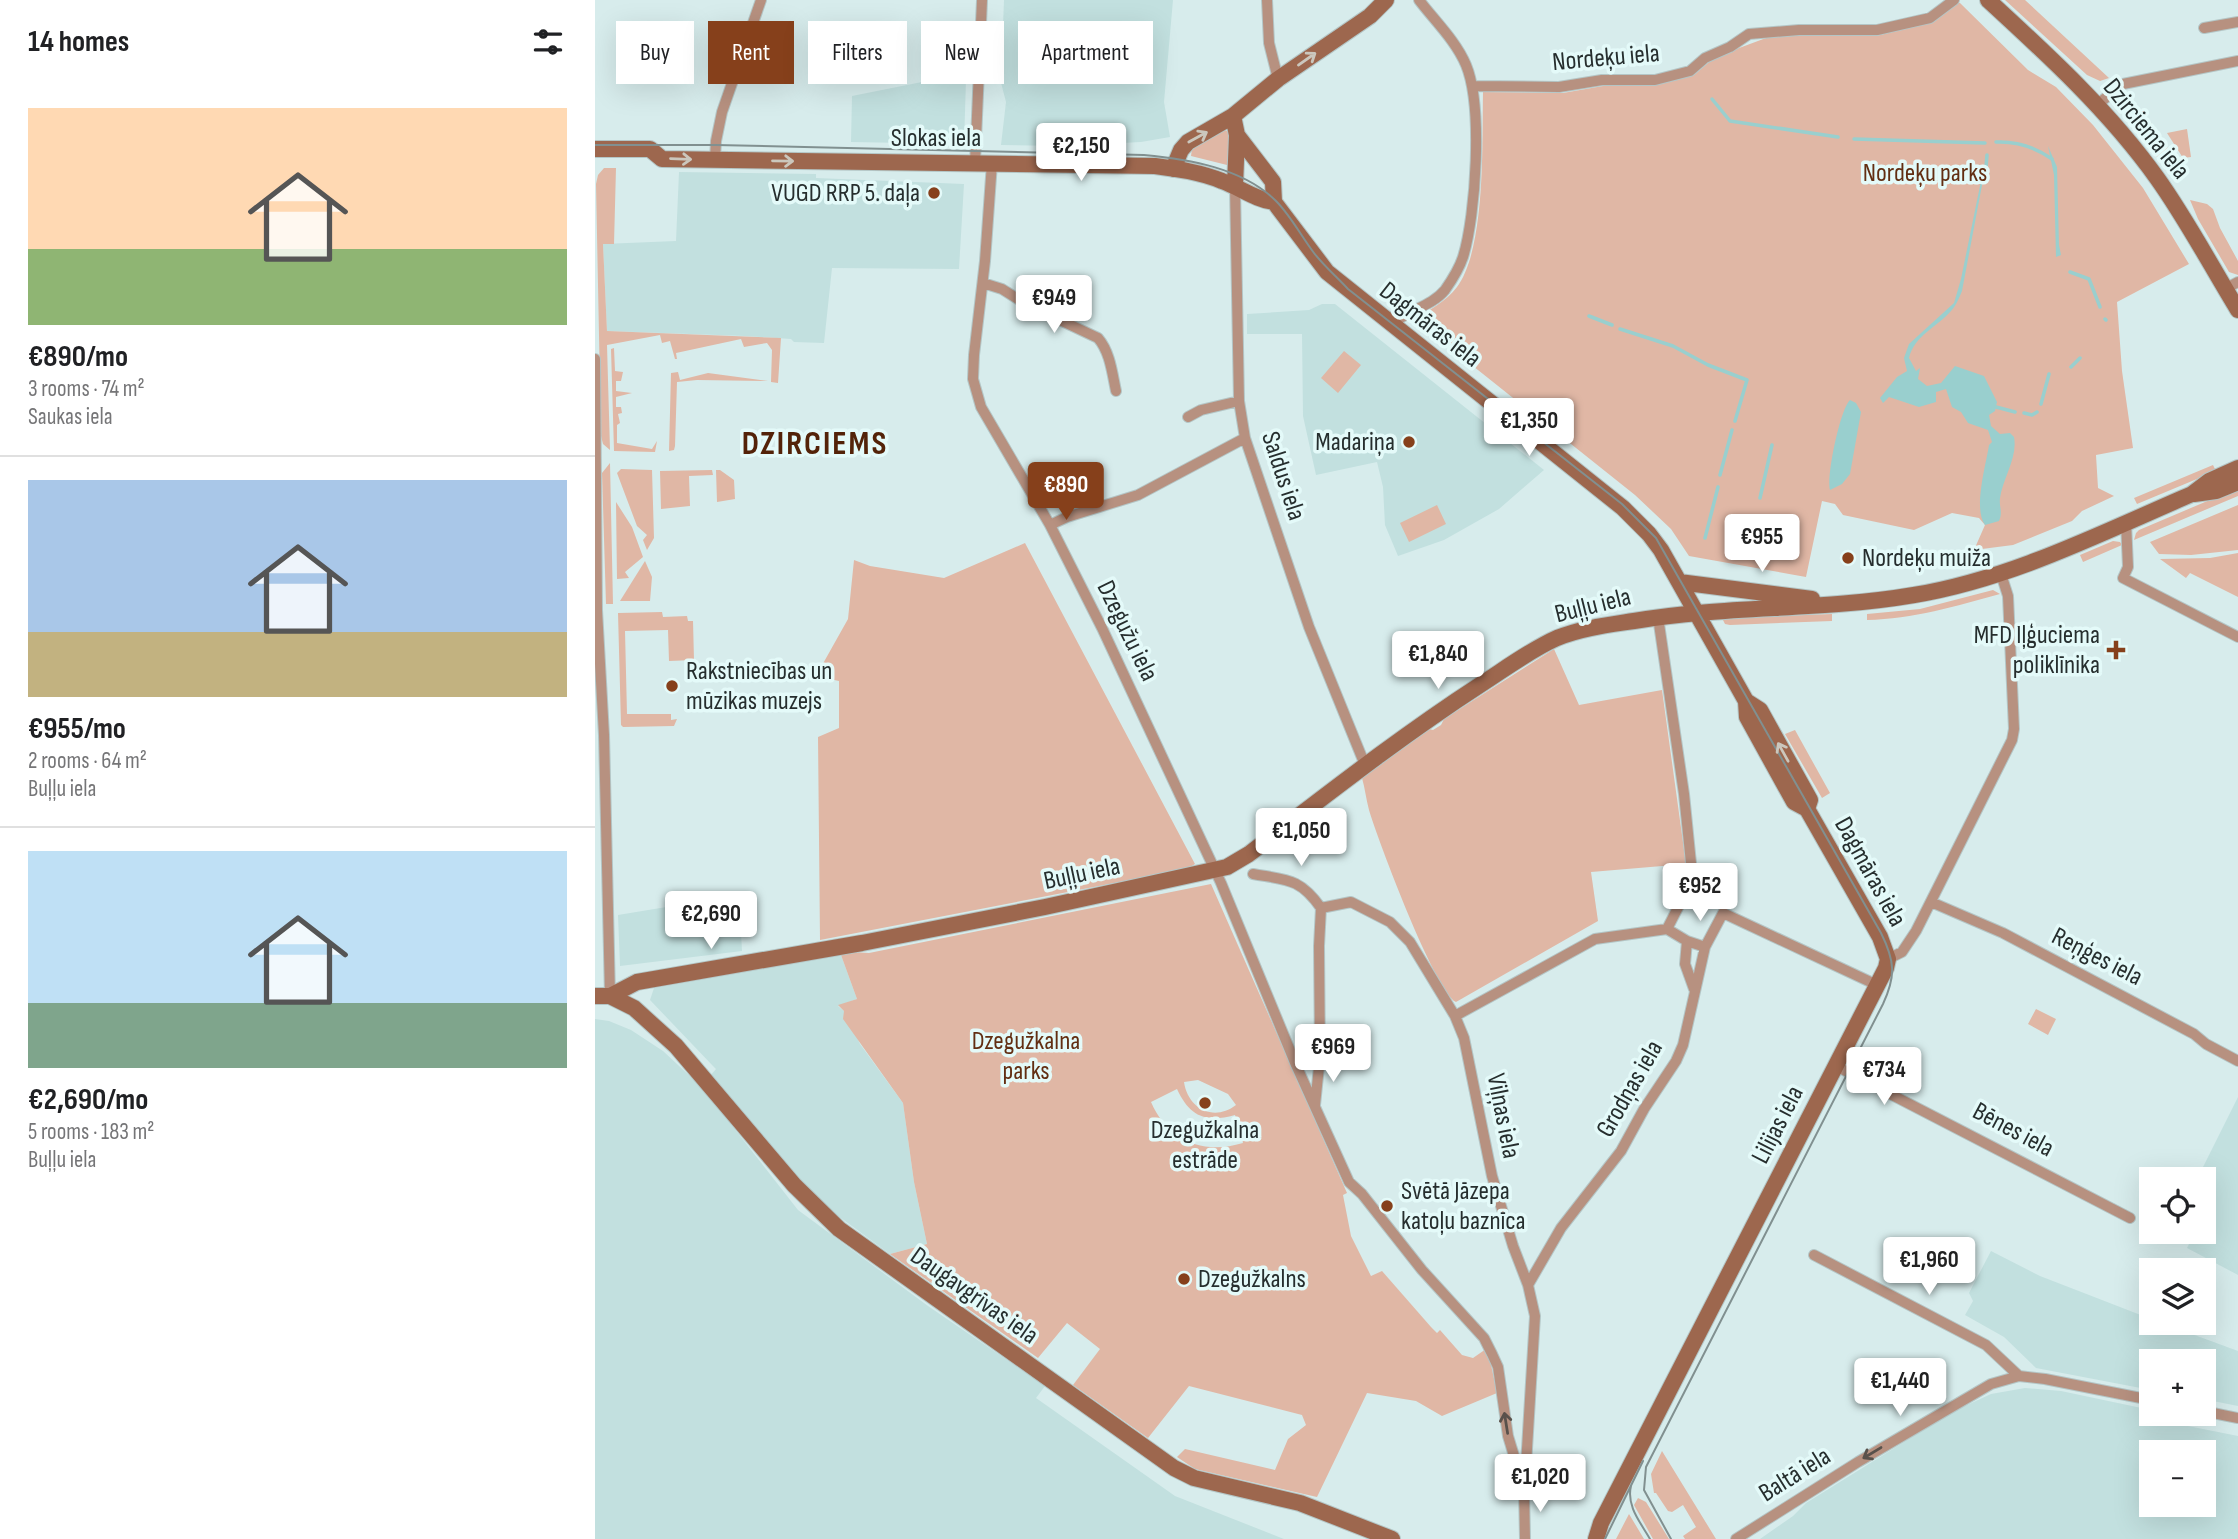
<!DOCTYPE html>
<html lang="en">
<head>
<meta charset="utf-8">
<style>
	:root { --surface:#fff; --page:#f2f2f2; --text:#202124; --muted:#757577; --line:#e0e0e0; --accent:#86401b }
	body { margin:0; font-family:"Sofia Sans Condensed",sans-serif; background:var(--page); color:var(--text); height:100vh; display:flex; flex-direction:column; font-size:26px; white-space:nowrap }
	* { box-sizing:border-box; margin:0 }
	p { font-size:23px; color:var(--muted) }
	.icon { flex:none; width:38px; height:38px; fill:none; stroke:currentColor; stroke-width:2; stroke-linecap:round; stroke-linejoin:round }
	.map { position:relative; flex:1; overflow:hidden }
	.details { display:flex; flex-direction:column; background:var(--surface); width:595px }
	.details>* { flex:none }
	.banner { position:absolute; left:21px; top:21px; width:665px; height:63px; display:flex; gap:14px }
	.controls { position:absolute; left:1544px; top:1167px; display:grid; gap:14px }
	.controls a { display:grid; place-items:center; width:77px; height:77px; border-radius:0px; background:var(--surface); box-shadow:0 7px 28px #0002; font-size:35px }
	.price { position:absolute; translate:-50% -60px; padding:0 16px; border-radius:7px; background:#fff; color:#222; font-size:23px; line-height:46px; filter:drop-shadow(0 2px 4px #0008) }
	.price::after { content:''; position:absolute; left:50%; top:42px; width:21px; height:16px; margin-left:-10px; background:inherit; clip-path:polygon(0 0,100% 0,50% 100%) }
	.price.current { background:var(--accent); color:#fff }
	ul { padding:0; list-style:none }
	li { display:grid; align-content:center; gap:14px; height:371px; padding:0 28px }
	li+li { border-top:2px solid var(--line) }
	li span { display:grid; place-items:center; height:217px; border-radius:0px; color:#555 }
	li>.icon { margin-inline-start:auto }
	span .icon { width:126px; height:126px; fill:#fffc; stroke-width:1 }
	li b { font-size:30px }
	h2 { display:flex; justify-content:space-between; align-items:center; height:84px; padding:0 28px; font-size:30px }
	.tag { padding:0 24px; border-radius:0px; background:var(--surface); box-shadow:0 7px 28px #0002; font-size:24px; line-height:63px }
	.tag.current { background:var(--accent); color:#fff }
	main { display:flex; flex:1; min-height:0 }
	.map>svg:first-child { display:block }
</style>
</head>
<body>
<main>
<section class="details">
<h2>14 homes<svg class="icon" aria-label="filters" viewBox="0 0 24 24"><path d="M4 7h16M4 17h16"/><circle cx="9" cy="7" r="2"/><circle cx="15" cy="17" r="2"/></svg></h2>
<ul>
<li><span style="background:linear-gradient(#ffd9b3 65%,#8fb573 0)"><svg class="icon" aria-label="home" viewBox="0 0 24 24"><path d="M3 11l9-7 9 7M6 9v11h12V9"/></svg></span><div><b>€890/mo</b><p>3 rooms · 74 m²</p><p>Saukas iela</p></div></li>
<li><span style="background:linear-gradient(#a9c7e8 70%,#c2b280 0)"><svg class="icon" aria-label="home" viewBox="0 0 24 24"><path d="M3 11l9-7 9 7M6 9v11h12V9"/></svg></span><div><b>€955/mo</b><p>2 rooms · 64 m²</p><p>Buļļu iela</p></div></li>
<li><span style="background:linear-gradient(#bfe0f5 70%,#7fa58c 0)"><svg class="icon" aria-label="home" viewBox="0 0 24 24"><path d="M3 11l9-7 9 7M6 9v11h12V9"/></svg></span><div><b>€2,690/mo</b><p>5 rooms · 183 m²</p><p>Buļļu iela</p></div></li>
</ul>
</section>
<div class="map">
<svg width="1643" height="1539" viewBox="0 0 1643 1539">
	<rect width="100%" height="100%" fill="#d7ecec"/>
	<!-- built -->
	<path fill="#c2e0df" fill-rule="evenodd" d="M 409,0 L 578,0 L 569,102 L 575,137 L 546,142 L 467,146 L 406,145 L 411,102 L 404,75 L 401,31 L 408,26 Z
		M 342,79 L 371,80 L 369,144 L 256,142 L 257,96 Z
		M 84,172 L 221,174 L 221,178 L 369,184 L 364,269 L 237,268 L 229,343 L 199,342 L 196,339 L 150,336 L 12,331 L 8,244 L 81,241 Z
		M 727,304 L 740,304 L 949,470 L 904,509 L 849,540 L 803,556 L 790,525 L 788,487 L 782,462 L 721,475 L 708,416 L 707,334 L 652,334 L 652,314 L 714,310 Z
		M 144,895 L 147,951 L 25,966 L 23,915 Z
		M 246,955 L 262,999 L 243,1006 L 249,1011 L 265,1044 L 308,1103 L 319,1182 L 332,1244 L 295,1254 L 231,1207 L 205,1181 L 115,1076 L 121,1069 L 118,1066 L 55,1000 L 59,988 Z
		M 0,1019 L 14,1021 L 36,1030 L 68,1051 L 97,1078 L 124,1109 L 203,1210 L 333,1306 L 450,1386 L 441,1398 L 580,1496 L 689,1539 L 0,1539 Z
		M 1643,1097 L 1643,1275 L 1592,1248 L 1600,1232 L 1608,1232 L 1608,1180 L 1602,1179 Z
		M 1396,1251 L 1445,1276 L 1556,1319 L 1556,1323 L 1567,1323 L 1643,1351 L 1643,1406 L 1608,1399 L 1608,1362 L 1556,1362 L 1556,1390 L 1441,1368 L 1409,1337 L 1370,1315 L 1378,1301 L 1374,1293 Z
		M 1430,1388 L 1466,1391 L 1556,1410 L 1556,1414 L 1583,1415 L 1583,1424 L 1643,1436 L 1643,1539 L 1165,1539 L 1198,1516 L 1211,1503 L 1359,1411 L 1396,1394 ZM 1556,1452 L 1608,1452 L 1608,1505 L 1556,1505 Z"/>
	<!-- green -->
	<path fill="#e0b7a5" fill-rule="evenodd" d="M 1410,0 L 1430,0 L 1514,78 L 1505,81 L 1492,75 Z
		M 1362,3 L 1365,3 L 1433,70 L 1461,87 L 1498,125 L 1548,188 L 1594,264 L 1522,302 L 1527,371 L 1538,448 L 1501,455 L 1503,488 L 1519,496 L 1487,511 L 1477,521 L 1418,545 L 1379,550 L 1390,525 L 1384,518 L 1357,513 L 1319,530 L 1248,515 L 1240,504 L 1227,501 L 1211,577 L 1094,556 L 1076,529 L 1040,495 L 819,319 C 834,310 851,302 862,287 C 891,248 887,141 888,92 L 968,93 L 1008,86 L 1059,84 L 1099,75 L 1120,57 L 1171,38 L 1202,35 L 1281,36 L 1333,23 Z
		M 1547,109 L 1574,150 L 1572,166 L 1557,152 L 1532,121 Z
		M 1592,129 L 1596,157 L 1588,158 L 1572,133 Z
		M 627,130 L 633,131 L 635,136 L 634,163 L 632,165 L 596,156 L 597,149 Z
		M 9,168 L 21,168 L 19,244 L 8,244 L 12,331 L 186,338 L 183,383 L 176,382 L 177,350 L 172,343 L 149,347 L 146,339 L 81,353 L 82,359 L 80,359 L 75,341 L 67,343 L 65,335 L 12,345 L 15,450 L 8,444 L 6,436 L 1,184 L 3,175 Z
		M 1595,200 L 1612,204 L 1618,209 L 1625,228 L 1643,261 L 1643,275 L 1634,272 L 1603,219 Z
		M 19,348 L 20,371 L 28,372 L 26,381 L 21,381 L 21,391 L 37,393 L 21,397 L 21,407 L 26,407 L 27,413 L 23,414 L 25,423 L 22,425 L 22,443 L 57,449 L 62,441 L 60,452 L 19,451 L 16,349 Z
		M 749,351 L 766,365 L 743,393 L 726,378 Z
		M 83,372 L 85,380 L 113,373 L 173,381 L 102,380 L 82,382 L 80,446 L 79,450 L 74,451 L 76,373 Z
		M 15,463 L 18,604 L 11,604 L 7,473 Z
		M 1618,465 L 1621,471 L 1542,504 L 1539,498 Z
		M 26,469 L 57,470 L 59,538 L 52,550 L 48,540 L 52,535 L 42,526 L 22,473 Z
		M 117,470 L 118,475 L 94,476 L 95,506 L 66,509 L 65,471 Z
		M 121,470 L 125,470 L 139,480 L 140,499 L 122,502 Z
		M 1643,488 L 1643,496 L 1539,540 L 1541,533 L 1544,530 Z
		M 21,502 L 37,527 L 48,557 L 30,572 L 34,578 L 22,579 Z
		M 842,505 L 851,524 L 814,542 L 805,523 Z
		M 1643,505 L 1643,550 L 1596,555 L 1564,554 L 1555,542 Z
		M 1518,541 L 1525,542 L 1527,545 L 1488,562 L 1485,555 Z
		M 430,543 L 600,864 L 592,869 L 225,940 L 223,737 L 244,728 L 244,681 L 221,676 L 253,619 L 259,560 L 275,566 L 349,578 Z
		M 1643,553 L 1643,597 L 1595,573 L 1591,578 L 1565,559 L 1615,558 Z
		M 50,561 L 57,577 L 55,601 L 25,601 Z
		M 1398,590 L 1405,594 C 1361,606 1318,619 1272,620 L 1272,614 L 1325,609 Z
		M 67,612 L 68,617 L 92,616 L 93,621 L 98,621 L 99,660 L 74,661 L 73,630 L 30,631 L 32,714 L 76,714 L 76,720 L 82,719 L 79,726 L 28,727 L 26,725 L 23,613 Z
		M 1237,614 L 1237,621 L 1135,625 L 1130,624 L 1127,618 Z
		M 959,649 L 984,705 L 1067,690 L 1091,864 L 996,872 L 1003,921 L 861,1002 C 840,992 783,840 774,810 C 771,799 770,788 767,778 L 834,729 L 838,730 L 846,725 L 849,719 Z
		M 1200,730 L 1235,793 L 1227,798 L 1190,734 Z
		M 616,884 L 752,1193 L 748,1195 L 756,1236 L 776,1276 L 787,1271 L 836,1327 L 842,1333 L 845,1330 L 867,1355 L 878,1358 L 891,1349 L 895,1360 L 902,1393 L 847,1416 L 821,1401 L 772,1393 L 722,1497 L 600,1469 L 582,1457 L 590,1449 L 680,1470 L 693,1439 L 711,1425 L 707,1415 L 594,1386 L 553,1438 L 478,1385 L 505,1349 L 472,1323 L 443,1358 L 295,1254 L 332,1244 L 319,1182 L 308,1103 L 248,1019 L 249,1011 L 243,1005 L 262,999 L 246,955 L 256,952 L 274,953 ZM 603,1080 L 633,1094 L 641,1105 C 619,1122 593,1109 589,1082 ZM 582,1089 C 595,1117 611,1123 640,1115 L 648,1143 C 607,1155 573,1141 556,1102 Z
		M 1441,1009 L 1461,1019 L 1453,1035 L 1433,1024 Z
		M 1067,1451 L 1121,1539 L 1090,1539 L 1088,1536 L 1101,1527 L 1088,1505 L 1077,1512 L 1073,1511 L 1061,1493 L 1059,1493 L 1056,1474 Z
		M 1043,1498 L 1051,1502 L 1074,1539 L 1058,1539 L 1039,1505 Z
		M 1034,1514 L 1049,1539 L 1021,1539 Z"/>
	<!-- water -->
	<path fill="#99cfce" d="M 1453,146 L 1462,167 L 1464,245 L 1466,255 L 1461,257 L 1459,175 Z
		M 1391,164 L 1367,291 C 1364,298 1361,306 1356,311 C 1341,328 1320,335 1314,358 L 1321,371 L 1325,368 L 1323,379 L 1332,386 L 1346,383 L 1360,366 L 1389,376 L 1402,402 L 1400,411 L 1394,415 L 1396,426 L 1405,434 L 1415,433 L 1419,437 C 1423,457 1408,478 1405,498 C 1404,507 1408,512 1404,521 L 1390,525 C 1378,509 1391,465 1394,445 L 1397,442 L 1393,430 L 1373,423 L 1366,412 L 1357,407 L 1351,389 L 1341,392 L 1341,402 L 1324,407 L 1294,397 L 1288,403 L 1285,398 L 1302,377 L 1312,371 L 1309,358 L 1314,344 L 1359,303 L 1366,279 L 1386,181 Z
		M 1255,400 L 1261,403 L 1266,412 L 1255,474 L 1247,484 L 1235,490 C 1231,478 1245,409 1255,400 Z"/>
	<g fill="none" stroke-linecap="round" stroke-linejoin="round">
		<!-- stream -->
		<path stroke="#99cfce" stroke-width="3.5" d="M 1117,99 L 1135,121 L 1243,137
			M 1259,139 L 1390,143
			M 1401,142 C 1422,141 1440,147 1457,159
			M 1391,167 L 1392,155
			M 1475,272 L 1494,279 L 1505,307
			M 994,316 L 1017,325
			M 1510,319 L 1511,320
			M 1025,329 L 1078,346 L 1113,365 L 1152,380 L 1140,421
			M 1476,367 L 1485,358
			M 1446,404 L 1454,374
			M 1401,407 L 1420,412
			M 1429,413 L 1437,415 L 1442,412
			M 1125,475 L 1137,430
			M 1165,498 L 1177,445
			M 1110,538 L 1123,487"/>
		<defs>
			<path id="street" d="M 672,0 L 674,43 L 683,79
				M 1609,28 L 1643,22
				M 877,86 L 964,87 L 1007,80 L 1060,80 L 1095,71 L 1110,58 L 1135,47 L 1154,34 L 1204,30 L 1282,30 L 1335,18 L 1359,0
				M 1503,104 L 1528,84 L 1643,61
				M 120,160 L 121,141 L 127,112 L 166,0
				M 380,163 L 387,0
				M 397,163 L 390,261 L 379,355 L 378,379 L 386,407 L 455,525 L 507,628 L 626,883 L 701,1065 L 754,1182 L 767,1194 L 827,1270 L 889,1338 L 897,1354 L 903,1367 L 913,1436 L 929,1489 L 930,1539
				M 640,186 L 644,401 L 650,438 L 714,627 L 770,765
				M 388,283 L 407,289 L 429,303 L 503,338 C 515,352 517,372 521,391
				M 1630,289 L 1643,282
				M 796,325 C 812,310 836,307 850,290 C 857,280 864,269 868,257 C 881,215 888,106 871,65 C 861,41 840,21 824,0
				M 0,359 L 2,610 L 9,735 L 15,996
				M 593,417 L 606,410 L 644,401
				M 1531,522 L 1533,567 L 1528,578 L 1643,637
				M 455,525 L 472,517 L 543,495 L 650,438
				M 1063,617 L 1089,794 L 1097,873 L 1094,886 L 1072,929
				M 658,874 C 692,880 705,878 726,908
				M 1336,902 L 1408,933 L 1599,1034 L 1611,1044 L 1643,1061
				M 726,908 L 756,902 L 795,922 L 815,942 L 860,1016 L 869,1038 L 897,1176 L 918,1246 L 933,1285 L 940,1316 L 930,1482
				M 1072,929 L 1092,941 L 1110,947
				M 1092,941 L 1090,964 L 1099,989
				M 1293,959 L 1307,952 L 1321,931 L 1417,740 L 1419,729 L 1413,596 L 1406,574
				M 860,1016 L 1000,939 L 1072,929
				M 1241,1066 L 1535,1218
				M 720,1105 L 725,1057 L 724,946 L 726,908
				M 1219,1255 L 1391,1345 L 1424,1376
				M 933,1285 L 966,1228 L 1026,1151 L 1049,1109 L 1081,1061 L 1088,1045 L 1110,947 L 1128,913 L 1282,985
				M 1608,1411 L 1643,1418
				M 1141,1539 L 1263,1462 L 1396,1384 L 1424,1376 L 1450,1379 L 1556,1400"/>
			<path id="secondary" d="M 1393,0 C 1454,56 1514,111 1562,178 C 1592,220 1616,266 1643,310
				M 638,116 L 642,135 L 678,182 L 679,202 L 732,272 L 1028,508 L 1054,534 L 1066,550 L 1151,701 L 1152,717 L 1199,802 L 1212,809 L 1285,937 L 1293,959 L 1291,968 L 1006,1523 L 1001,1539
				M 0,149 L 55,149 L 67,159 L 560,166 C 583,169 605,172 627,181 C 644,187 661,200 679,202
				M 578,169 L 586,150 L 593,142 L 638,116 L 683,79 L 775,16 L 791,0
				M 640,186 L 642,135
				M 1599,494 L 1621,491 L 1643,482
				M 1084,582 L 1217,599
				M 1151,701 L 1165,710 L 1215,800 L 1212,809
				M 0,996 L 15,996 L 39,1008 L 81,1046 L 199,1185 L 244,1229 L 579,1468 L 599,1478 L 705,1503 L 797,1539
				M 15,996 L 42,982 L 267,943 L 450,907 L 632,867 L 654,854 C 730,796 805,737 885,685 C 910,669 935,650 962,638 C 987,628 1013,625 1039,621 C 1132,605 1226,611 1319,595 C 1416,579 1506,533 1597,494 L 1614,481 L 1643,468"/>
		</defs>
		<!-- street casing -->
		<use href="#street" stroke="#b4c6c6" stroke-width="12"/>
		<!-- secondary casing -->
		<use href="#secondary" stroke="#b4c6c6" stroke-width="18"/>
		<!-- street -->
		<use href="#street" stroke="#b79180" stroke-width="10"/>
		<!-- secondary -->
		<use href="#secondary" stroke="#9d674e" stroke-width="16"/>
		<!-- tram -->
		<path stroke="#819090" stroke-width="2" d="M 0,145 L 121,145 L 549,155 C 593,159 648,168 681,201 C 696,216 706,236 719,253 C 729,266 742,277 753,289 L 1027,504 L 1061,538 L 1286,933 C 1300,961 1301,976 1288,1004 L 1051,1467 L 1049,1490 L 1076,1539
			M 1036,1486 C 1031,1506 1046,1523 1055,1539
			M 1010,1539 L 1048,1461"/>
	</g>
	<!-- one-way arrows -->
	<defs><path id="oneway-shaft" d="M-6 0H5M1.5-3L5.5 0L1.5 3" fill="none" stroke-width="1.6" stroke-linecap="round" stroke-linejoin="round" transform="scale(1.75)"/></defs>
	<g stroke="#cbc7bd">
		<use href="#oneway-shaft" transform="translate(712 59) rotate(-35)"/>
		<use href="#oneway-shaft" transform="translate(603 137) rotate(-29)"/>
		<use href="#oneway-shaft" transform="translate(86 159) rotate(2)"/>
		<use href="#oneway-shaft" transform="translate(188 161) rotate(1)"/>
		<use href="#oneway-shaft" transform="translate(1188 752) rotate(-119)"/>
	</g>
	<g stroke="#59514b">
		<use href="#oneway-shaft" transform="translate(911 1423) rotate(-99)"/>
		<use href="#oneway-shaft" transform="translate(1277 1453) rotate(149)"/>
	</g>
	<!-- markers -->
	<g fill="#86401b" stroke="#e4faf9" stroke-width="2.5">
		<circle cx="339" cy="193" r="7"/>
		<circle cx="814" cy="442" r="7"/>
		<circle cx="1253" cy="558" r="7"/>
		<path d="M1517.5 639.5h7v7h7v7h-7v7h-7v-7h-7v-7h7z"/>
		<circle cx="77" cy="686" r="7"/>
		<circle cx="610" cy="1103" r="7"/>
		<circle cx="792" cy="1206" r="7"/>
		<circle cx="589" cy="1279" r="7"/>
	</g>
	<g text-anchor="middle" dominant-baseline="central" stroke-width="7" stroke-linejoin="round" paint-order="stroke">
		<!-- street labels -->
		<g font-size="26" fill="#262e2e" stroke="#e4faf9">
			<text transform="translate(1011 58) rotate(-5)">Nordeķu iela</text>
			<text transform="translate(1551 129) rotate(51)">Dzirciema iela</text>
			<text x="341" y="138">Slokas iela</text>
			<text transform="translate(835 325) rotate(38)">Dagmāras iela</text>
			<text transform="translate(688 476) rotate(72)">Saldus iela</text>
			<text transform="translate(998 606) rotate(-14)">Buļļu iela</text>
			<text transform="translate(532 631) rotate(64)">Dzegužu iela</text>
			<text transform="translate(1275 872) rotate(61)">Dagmāras iela</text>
			<text transform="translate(487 874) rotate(-12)">Buļļu iela</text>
			<text transform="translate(1502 957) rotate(27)">Reņģes iela</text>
			<text transform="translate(1035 1089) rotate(-60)">Grodņas iela</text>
			<text transform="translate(908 1116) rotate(79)">Viļņas iela</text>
			<text transform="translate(1183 1125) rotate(-63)">Lilijas iela</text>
			<text transform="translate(1418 1130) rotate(28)">Bēnes iela</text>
			<text transform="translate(379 1296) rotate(35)">Daugavgrīvas iela</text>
			<text transform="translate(1200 1475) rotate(-32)">Baltā iela</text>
		</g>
		<!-- park labels -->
		<g font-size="26" fill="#622e12" stroke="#e4faf9">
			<text x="1330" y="173">Nordeķu parks</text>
			<text x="431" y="1041">Dzegužkalna<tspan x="431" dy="30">parks</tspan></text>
		</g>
		<!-- poi labels -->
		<g font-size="26" fill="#262e2e" stroke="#e4faf9" text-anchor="start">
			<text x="325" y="193" text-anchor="end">VUGD RRP 5. daļa</text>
			<text x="800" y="442" text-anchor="end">Madariņa</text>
			<text x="1267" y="558">Nordeķu muiža</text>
			<text x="1505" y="635" text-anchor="end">MFD Iļģuciema<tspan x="1505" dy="30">poliklīnika</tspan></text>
			<text x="91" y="671">Rakstniecības un<tspan x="91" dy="30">mūzikas muzejs</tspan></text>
			<text x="610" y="1130" text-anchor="middle">Dzegužkalna<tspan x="610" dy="30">estrāde</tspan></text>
			<text x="806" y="1191">Svētā Jāzepa<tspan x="806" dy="30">katoļu baznīca</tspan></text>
			<text x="603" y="1279">Dzegužkalns</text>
		</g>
		<!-- district labels -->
		<g font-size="33" font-weight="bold" letter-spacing="2" fill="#532309" stroke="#e4faf9">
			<text x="220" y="444">DZIRCIEMS</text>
		</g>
	</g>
</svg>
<div class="controls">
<a><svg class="icon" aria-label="locate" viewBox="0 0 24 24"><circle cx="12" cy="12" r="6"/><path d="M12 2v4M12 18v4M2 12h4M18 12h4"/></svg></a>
<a><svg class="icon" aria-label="layers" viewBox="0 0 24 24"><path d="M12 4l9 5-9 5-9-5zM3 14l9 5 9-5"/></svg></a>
<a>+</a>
<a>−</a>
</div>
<b class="price" style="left:486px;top:183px">€2,150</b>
<b class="price" style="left:459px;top:335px">€949</b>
<b class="price" style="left:934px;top:458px">€1,350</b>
<b class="price current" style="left:471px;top:522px">€890</b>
<b class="price" style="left:1167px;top:574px">€955</b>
<b class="price" style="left:843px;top:691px">€1,840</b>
<b class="price" style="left:706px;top:868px">€1,050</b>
<b class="price" style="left:1105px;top:923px">€952</b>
<b class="price" style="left:116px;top:951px">€2,690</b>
<b class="price" style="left:738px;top:1084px">€969</b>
<b class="price" style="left:1289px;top:1107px">€734</b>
<b class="price" style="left:1334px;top:1297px">€1,960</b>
<b class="price" style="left:1305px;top:1418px">€1,440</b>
<b class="price" style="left:945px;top:1514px">€1,020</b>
<div class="banner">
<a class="tag">Buy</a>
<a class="tag current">Rent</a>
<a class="tag">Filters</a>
<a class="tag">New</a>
<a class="tag">Apartment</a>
</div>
</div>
</main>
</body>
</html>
